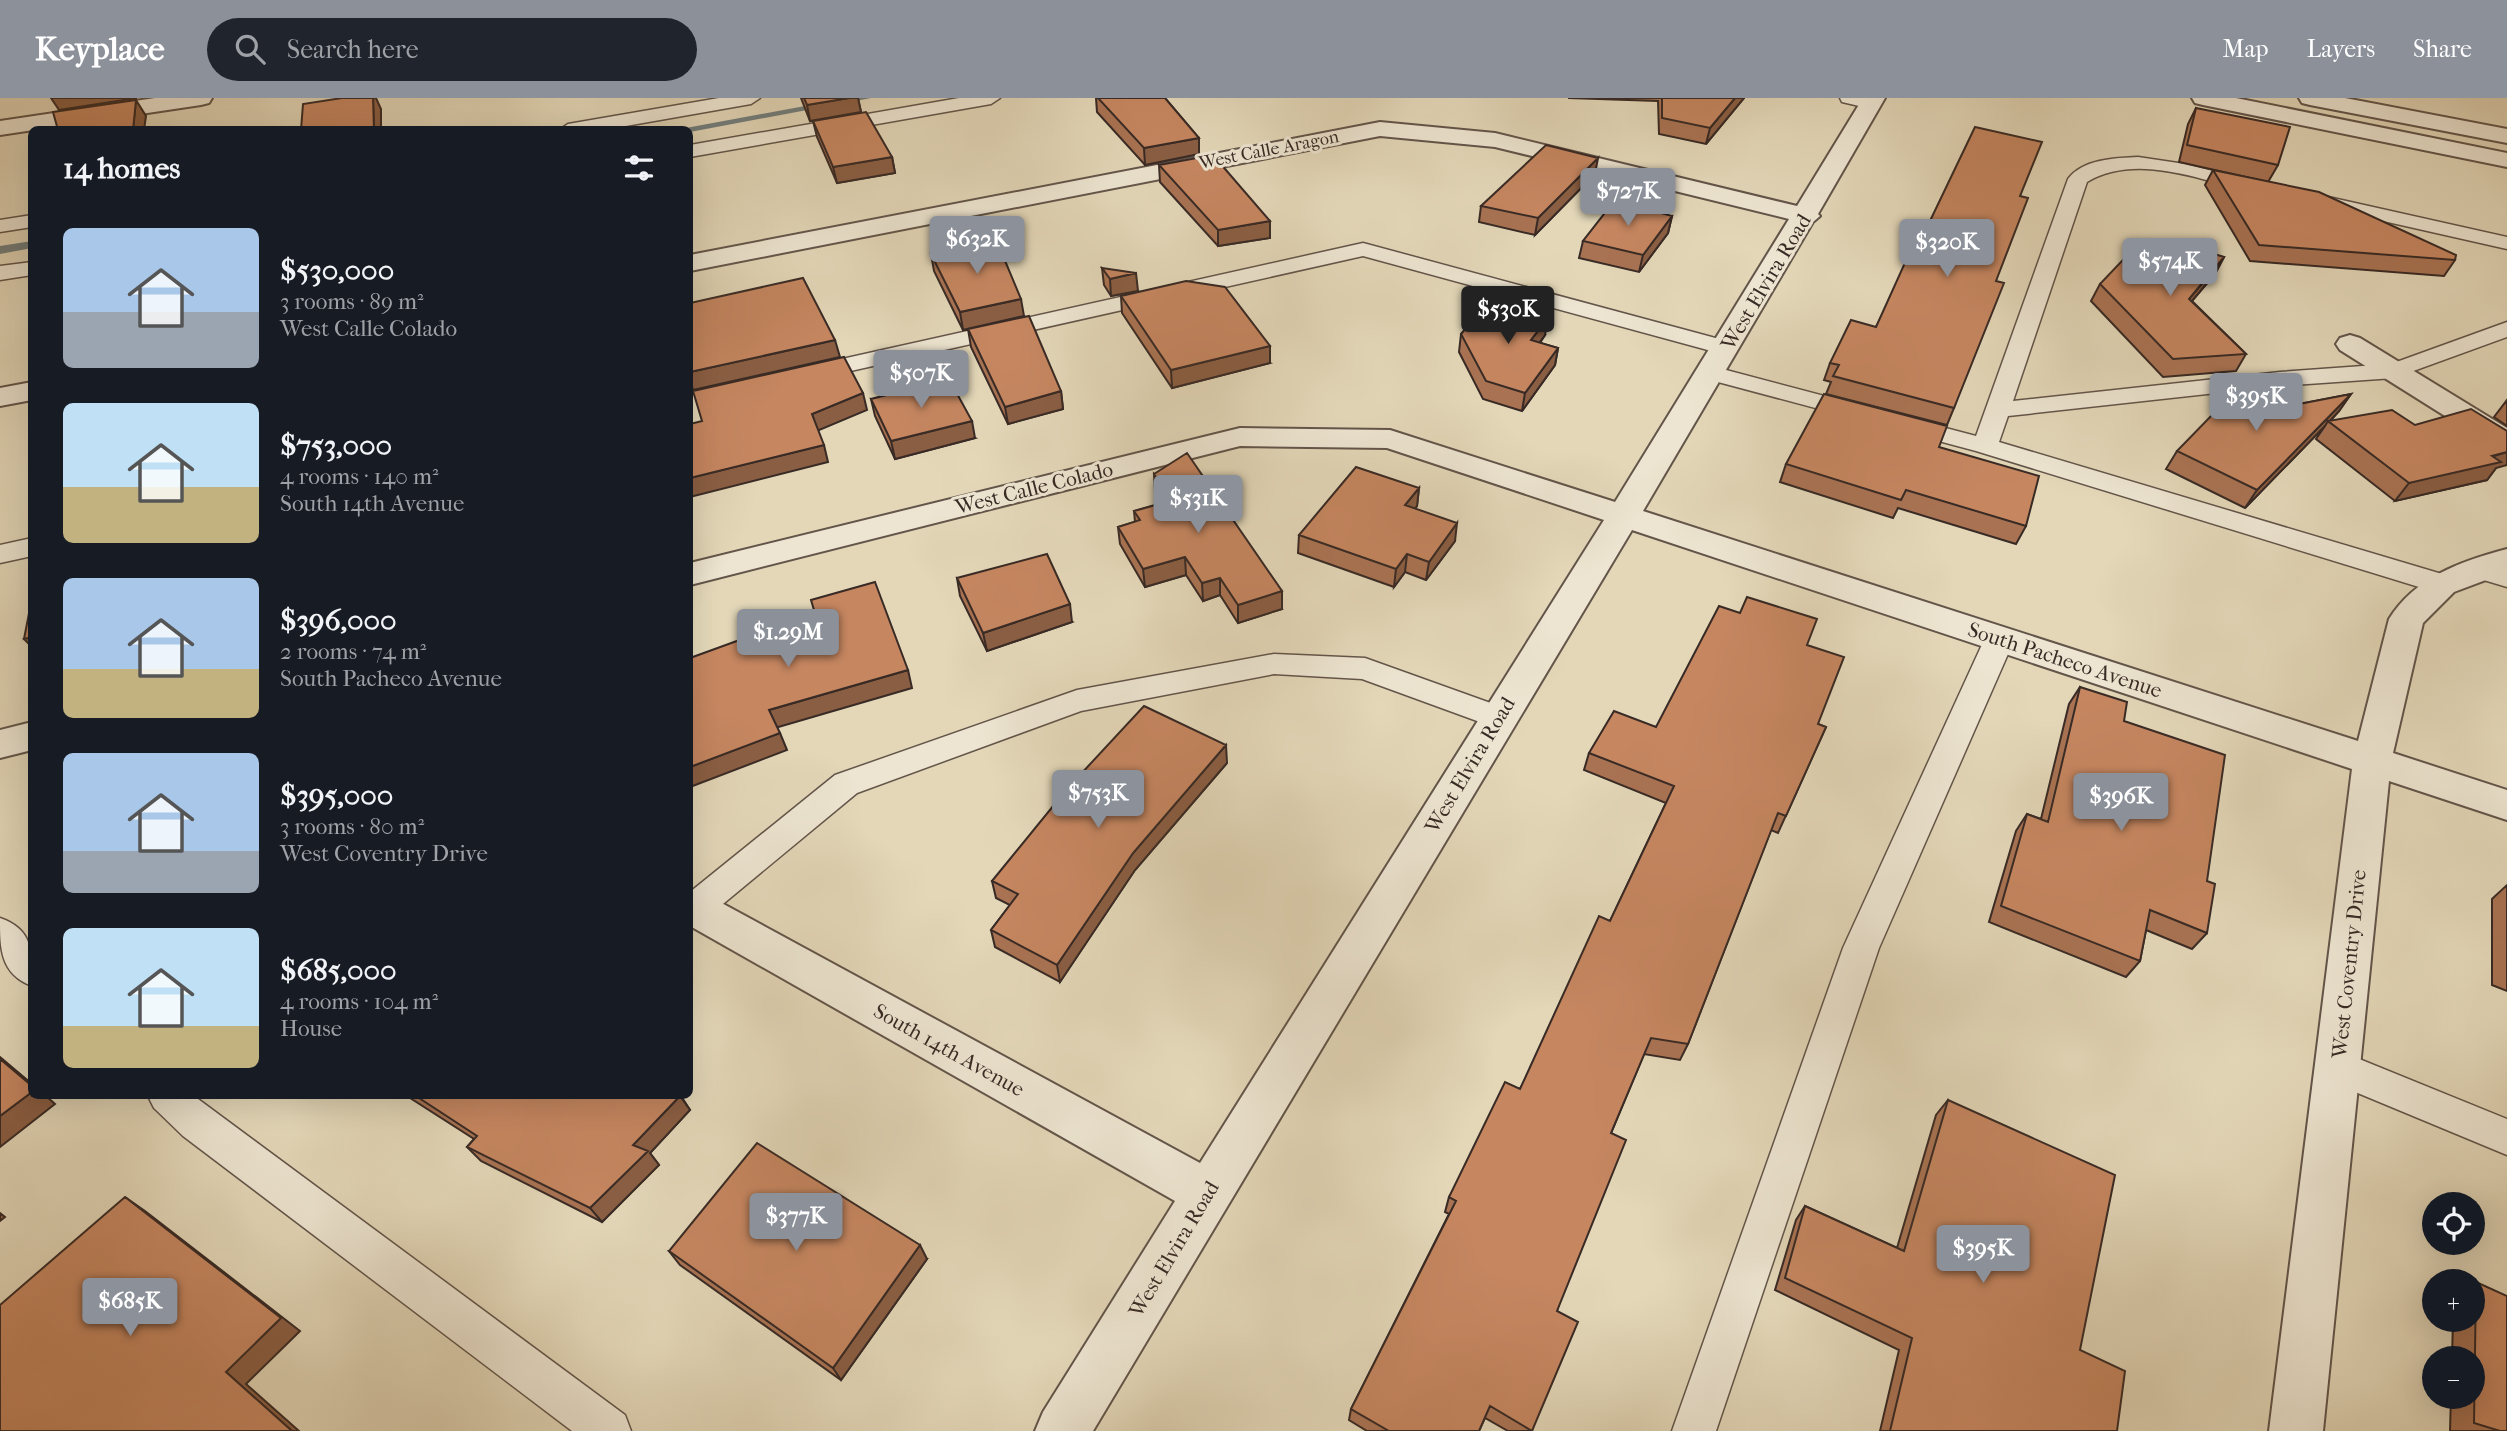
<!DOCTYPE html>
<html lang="en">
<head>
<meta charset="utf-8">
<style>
	:root { --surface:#171b24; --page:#20242c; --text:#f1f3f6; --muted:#9ea1a6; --accent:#8c9099 }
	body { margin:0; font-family:"IM FELL French Canon",serif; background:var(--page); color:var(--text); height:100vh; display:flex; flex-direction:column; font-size:26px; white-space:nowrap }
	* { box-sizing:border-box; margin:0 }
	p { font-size:23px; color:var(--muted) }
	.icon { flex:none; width:38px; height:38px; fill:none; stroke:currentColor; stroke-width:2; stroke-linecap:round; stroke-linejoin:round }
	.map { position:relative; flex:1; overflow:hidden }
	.details { position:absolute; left:28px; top:28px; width:665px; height:973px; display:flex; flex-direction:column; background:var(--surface); border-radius:10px; box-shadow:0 7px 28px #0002 }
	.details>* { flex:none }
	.fabs { position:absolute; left:2422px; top:1094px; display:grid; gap:14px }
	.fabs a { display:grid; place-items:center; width:63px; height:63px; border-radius:50%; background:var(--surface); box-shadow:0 7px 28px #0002; font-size:35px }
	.price { position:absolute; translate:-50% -60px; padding:0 16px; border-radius:7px; background:var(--accent); color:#fff; font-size:23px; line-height:46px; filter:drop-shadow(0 2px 4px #0008) }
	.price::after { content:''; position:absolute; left:50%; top:42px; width:21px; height:16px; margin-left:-10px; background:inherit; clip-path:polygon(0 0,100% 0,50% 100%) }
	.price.active { background:#222; color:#fff }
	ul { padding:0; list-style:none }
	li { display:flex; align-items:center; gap:21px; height:175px; padding:0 35px }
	li span { display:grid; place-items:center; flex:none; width:196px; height:140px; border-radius:10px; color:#555 }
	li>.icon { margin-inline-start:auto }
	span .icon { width:84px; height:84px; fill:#fffc; stroke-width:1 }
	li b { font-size:30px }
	h2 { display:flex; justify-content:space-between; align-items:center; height:84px; padding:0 35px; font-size:30px }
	header { display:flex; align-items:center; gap:42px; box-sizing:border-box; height:98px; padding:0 35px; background:var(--accent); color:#fff }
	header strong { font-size:33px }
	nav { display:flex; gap:38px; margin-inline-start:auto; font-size:24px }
	.search { width:490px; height:63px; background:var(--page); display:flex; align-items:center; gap:18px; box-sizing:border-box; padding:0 24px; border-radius:38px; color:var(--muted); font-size:26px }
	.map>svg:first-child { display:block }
</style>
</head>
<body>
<header>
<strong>Keyplace</strong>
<div class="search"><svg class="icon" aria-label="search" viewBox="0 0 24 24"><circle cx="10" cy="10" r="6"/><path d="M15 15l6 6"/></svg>Search here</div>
<nav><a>Map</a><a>Layers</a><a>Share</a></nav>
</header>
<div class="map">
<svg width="2507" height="1333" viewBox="0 0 2507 1333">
	<rect width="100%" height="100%" fill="#e3d7b8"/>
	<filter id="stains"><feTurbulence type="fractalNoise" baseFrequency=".00286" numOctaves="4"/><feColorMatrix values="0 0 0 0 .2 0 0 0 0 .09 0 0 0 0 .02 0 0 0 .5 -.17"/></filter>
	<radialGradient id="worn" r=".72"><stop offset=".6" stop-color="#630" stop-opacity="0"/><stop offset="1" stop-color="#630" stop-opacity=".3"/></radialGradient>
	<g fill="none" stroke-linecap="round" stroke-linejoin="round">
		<!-- stream -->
		<path fill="#727f7e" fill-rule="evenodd" d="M 848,0 L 871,0 L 690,34 L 675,32 Z
			M 32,143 L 32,150 L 0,156 L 0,148 Z"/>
		<defs>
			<path id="service" d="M 719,0 L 760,0 L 751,6 L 603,32 L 559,32 L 568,26 Z
				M 959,0 L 1000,0 L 991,6 L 690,59 L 690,47 Z
				M 1840,0 L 1874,0 L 1881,5 L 1872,11 L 1842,4 Z
				M 2138,59 L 2185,66 L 2257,84 L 2260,88 L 2257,92 L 2250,94 C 2198,81 2136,55 2087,84 L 2013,303 L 2280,274 L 2391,266 L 2507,224 L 2507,239 L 2394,280 L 2280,288 L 2008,318 L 1999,344 L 2452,479 L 2456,486 L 2452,493 L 2442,495 L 2432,493 L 1976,353 L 1703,280 L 1699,275 L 1703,270 L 1711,268 L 1976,338 L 2068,81 C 2083,61 2115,60 2138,59 Z
				M 2315,96 L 2507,139 L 2507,151 L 2308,106 L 2305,102 L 2308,98 Z
				M 32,117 L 32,129 L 0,134 L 0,122 Z
				M 1363,145 L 1734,245 L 1738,250 L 1734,255 L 1726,257 L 1363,158 L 806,283 L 798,281 L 794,276 L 798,271 L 806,269 Z
				M 32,164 L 32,177 L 0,182 L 0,168 Z
				M 32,440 L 32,458 L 0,465 L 0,447 Z
				M 2477,462 L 2507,471 L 2507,489 L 2467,477 L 2463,471 L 2467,465 Z
				M 2000,530 L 2010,533 L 2015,540 L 1879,850 L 1716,1333 L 1672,1333 L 1843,850 L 1985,540 L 1990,533 Z
				M 1274,556 L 1365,560 L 1510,612 L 1514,620 L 1510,628 L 1499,631 L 1362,581 L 1274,576 L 1081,613 L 857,695 L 706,820 L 694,824 L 690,823 L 690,794 L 835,677 L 1077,592 Z
				M 0,820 C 35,832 32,857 32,888 C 0,876 0,850 0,820 Z
				M 2337,952 L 2507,1021 L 2507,1057 L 2324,981 L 2318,969 L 2324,957 Z
				M 148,998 L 194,998 L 625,1317 L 631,1333 L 572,1333 L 183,1038 L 154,1010 Z"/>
			<path id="minor" d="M 155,0 L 212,0 L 209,5 L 201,7 L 0,37 L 0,23 Z
				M 1863,0 L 1885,0 L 1818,116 L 1820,118 L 1813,124 L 1643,413 L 2358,643 L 2389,521 C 2415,479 2462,463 2507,451 L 2507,474 L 2454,494 L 2423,525 L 2393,655 L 2507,692 L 2507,722 L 2389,683 L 2323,1333 L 2269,1333 L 2352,671 L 1632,432 L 1093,1333 L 1035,1333 L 1043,1314 L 1175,1103 L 690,828 L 690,791 L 705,796 L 1200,1065 L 1604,422 L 1387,350 L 1240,348 L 690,487 L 690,465 L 1240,330 L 1390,332 L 1615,404 L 1789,121 L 1495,49 L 1380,38 L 690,173 L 690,157 L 1380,24 L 1495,35 L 1797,108 Z
				M 2192,0 L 2236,0 L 2507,55 L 2507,69 L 2203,7 L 2195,5 Z
				M 2350,237 L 2360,240 L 2507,330 L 2507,352 L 2496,350 L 2340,252 L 2336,246 L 2340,240 Z
				M 32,284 L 32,302 L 0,308 L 0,290 Z
				M 32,624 L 32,652 L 0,660 L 0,632 Z"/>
			<path id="tertiary" d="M 2299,0 L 2345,0 L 2507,31 L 2507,45 L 2310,7 L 2302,5 Z"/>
		</defs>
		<!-- service casing -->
		<use href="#service" stroke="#63554a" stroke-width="3"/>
		<!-- minor casing -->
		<use href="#minor" stroke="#63554a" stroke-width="4"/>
		<!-- tertiary casing -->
		<use href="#tertiary" stroke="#63554a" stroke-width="4"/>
		<!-- service -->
		<use href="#service" fill="#ede5d1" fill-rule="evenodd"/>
		<!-- minor -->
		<use href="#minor" fill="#ede5d1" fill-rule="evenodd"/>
		<!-- tertiary -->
		<use href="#tertiary" fill="#ede5d1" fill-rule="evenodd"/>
	</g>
	<!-- wall -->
	<path fill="#a97353" stroke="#382a25" stroke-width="2" d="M 801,0 L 858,0 L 861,14 L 810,23 Z
		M 1096,0 L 1165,0 L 1199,40 L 1199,56 L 1145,67 L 1097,14 Z
		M 1568,0 L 1744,0 L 1706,46 L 1659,36 L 1658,3 Z
		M 2196,10 L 2278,67 L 2268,84 L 2179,64 L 2188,26 Z
		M 813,23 L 892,59 L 895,75 L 837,85 L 817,39 Z
		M 1159,67 L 1270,123 L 1270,140 L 1218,148 L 1160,84 Z
		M 2213,72 L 2455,162 L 2444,178 L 2250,163 L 2205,87 Z
		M 1595,76 L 1535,137 L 1479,124 L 1481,108 Z
		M 2020,98 L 1996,183 L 1954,310 L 1947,327 L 1826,296 L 1831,284 L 1824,282 L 1830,265 L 1876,229 L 1918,148 Z
		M 1672,118 L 1668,135 L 1639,174 L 1579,160 L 1583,143 Z
		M 2164,150 L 2224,159 L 2215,176 L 2192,203 L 2246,256 L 2236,273 L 2163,279 L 2091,203 L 2100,186 Z
		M 931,156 L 1024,218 L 963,232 L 934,173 Z
		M 1102,170 L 1138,193 L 1111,198 L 1104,187 Z
		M 1121,198 L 1270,265 L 1172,290 L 1122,215 Z
		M 968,231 L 1061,293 L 1063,311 L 1008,326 L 971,249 Z
		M 1461,236 L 1545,237 L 1540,245 L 1558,250 L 1555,267 L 1522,313 L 1483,301 L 1459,254 Z
		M 2351,296 L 2339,313 L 2330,323 L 2415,327 L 2496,370 L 2487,382 L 2395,403 L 2316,341 L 2325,328 L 2245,410 L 2166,371 L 2177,353 L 2273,311 Z
		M 871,301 L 975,340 L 895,361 L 875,318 Z
		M 2507,302 L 2507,328 L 2494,319 Z
		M 1939,349 L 2026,428 L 2016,446 L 1898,410 L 1893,420 L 1780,384 L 1786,366 Z
		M 1154,376 L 1282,511 L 1238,525 L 1220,497 L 1203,503 L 1186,477 L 1145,489 L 1120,446 L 1118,429 L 1135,424 L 1134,413 L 1162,405 L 1155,394 Z
		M 1419,390 L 1417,408 L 1415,411 L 1455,443 L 1426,482 L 1405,474 L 1394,489 L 1298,455 L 1299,437 Z
		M 957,480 L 1072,524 L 987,553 L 960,498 Z
		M 1807,547 L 1818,626 L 1826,629 L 1778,735 L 1771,732 L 1688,946 L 1680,962 L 1644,956 L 1611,1035 L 1557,1213 L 1532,1333 L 1508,1333 L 1485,1320 L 1479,1333 L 1367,1333 L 1349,1322 L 1351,1311 L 1449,1116 L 1445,1114 L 1449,1099 L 1520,991 L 1610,823 L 1666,705 L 1584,672 L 1589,655 L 1656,629 Z
		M 2080,589 L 2124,623 L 2207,783 L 2207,835 L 2192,851 L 2146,832 L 2140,863 L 2126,879 L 1989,824 L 2016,733 L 2027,716 L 2041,721 L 2069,606 Z
		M 1227,665 L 1135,772 L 1060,884 L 995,849 L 991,832 L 1010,807 L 996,800 L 992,783 Z
		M 2507,787 L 2507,893 L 2492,887 L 2492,801 Z
		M 407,998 L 681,998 L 690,1012 L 650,1055 L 659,1067 L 602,1124 L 481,1063 L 467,1049 L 474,1041 Z
		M 1948,1002 L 2080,1252 L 2117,1333 L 1880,1333 L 1899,1252 L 1775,1192 L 1796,1122 L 1805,1108 L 1897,1150 L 1936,1017 Z
		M 669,1153 L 927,1161 L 841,1282 L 680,1167 Z
		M 2476,1184 L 2507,1333 L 2450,1333 L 2451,1298 L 2473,1298 L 2473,1260 L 2452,1260 L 2453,1222 L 2473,1222 L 2473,1186 Z"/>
	<!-- shaded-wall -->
	<path fill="#8a5e43" stroke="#382a25" stroke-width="2" d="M 51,0 L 137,0 L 59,12 Z
		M 373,0 L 376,0 L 381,11 L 381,32 L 374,32 Z
		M 849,0 L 858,0 L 861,14 L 810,23 L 807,7 Z
		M 1735,0 L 1744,0 L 1706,46 L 1710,30 Z
		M 136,2 L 146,18 L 144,32 L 133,32 Z
		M 1199,40 L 1199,56 L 1145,67 L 1144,50 Z
		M 892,59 L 895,75 L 837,85 L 833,69 Z
		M 1598,60 L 1595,76 L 1535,137 L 1538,120 Z
		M 1672,118 L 1668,135 L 1639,174 L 1643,157 Z
		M 1270,123 L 1270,140 L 1218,148 L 1218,132 Z
		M 2224,159 L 2215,176 L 2179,218 L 2189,201 Z
		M 1136,175 L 1138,193 L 1111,198 L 1110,181 Z
		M 1021,201 L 1024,218 L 963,232 L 960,214 Z
		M 1548,220 L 1545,237 L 1528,260 L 1531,242 Z
		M 835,242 L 840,259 L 693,292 L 690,282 L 690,274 Z
		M 1270,248 L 1270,265 L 1172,290 L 1171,272 Z
		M 1558,250 L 1555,267 L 1522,313 L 1525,295 Z
		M 1061,293 L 1063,311 L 1008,326 L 1005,309 Z
		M 863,295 L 867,312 L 817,333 L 812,316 Z
		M 2351,296 L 2339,313 L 2329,324 L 2328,323 L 2325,328 L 2245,410 L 2257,392 Z
		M 972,323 L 975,340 L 895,361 L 891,343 Z
		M 824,347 L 828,364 L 690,399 L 690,380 Z
		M 2507,354 L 2507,367 L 2496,370 L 2487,382 L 2395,403 L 2409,385 Z
		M 1419,390 L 1417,408 L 1403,425 L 1405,407 Z
		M 1457,425 L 1455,443 L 1426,482 L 1429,464 Z
		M 1407,456 L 1405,474 L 1394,489 L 1396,471 Z
		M 1185,459 L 1186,477 L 1145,489 L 1143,471 Z
		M 1220,480 L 1220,497 L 1203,503 L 1202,485 Z
		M 1282,493 L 1282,511 L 1238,525 L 1238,507 Z
		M 1070,506 L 1072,524 L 987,553 L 983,535 Z
		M 32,539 L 32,549 L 24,541 Z
		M 908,572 L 912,590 L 775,630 L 769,612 Z
		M 780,635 L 787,652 L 690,689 L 690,669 Z
		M 1226,647 L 1227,665 L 1135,772 L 1060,884 L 1057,867 L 1133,755 Z
		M 0,959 L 32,986 L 32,988 L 0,961 Z
		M 32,994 L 32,998 L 46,998 L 55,1006 L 0,1049 L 0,1018 Z
		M 680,998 L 690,1012 L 650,1055 L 659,1067 L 602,1124 L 590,1110 L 633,1047 Z
		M 125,1099 L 145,1113 L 300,1233 L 246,1286 L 299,1333 L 292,1333 L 226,1274 Z
		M 0,1115 L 5,1119 L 0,1123 Z
		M 920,1147 L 927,1161 L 841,1282 L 833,1270 Z"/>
	<!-- building -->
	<path fill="#c58660" stroke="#382a25" stroke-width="2" d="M 342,0 L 373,0 L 374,32 L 301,32 L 303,6 Z
		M 804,0 L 849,0 L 807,7 Z
		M 1098,0 L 1165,0 L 1199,40 L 1144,50 Z
		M 1662,0 L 1735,0 L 1710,30 L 1662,20 Z
		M 136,2 L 133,32 L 58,32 L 53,14 Z
		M 2196,10 L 2290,29 L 2278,67 L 2187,47 Z
		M 866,14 L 892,59 L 833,69 L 813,23 Z
		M 1975,29 L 2042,44 L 2020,98 L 2028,100 L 1996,183 L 2004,185 L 1954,310 L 1833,278 L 1839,267 L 1830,265 L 1851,222 L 1876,229 L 1913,147 L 1918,148 Z
		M 1546,47 L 1598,60 L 1538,120 L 1481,108 Z
		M 1213,57 L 1270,123 L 1218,132 L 1159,67 Z
		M 2213,72 L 2319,94 L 2456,157 L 2455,162 L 2259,147 Z
		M 1615,102 L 1672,118 L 1643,157 L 1583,143 Z
		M 996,141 L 1021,201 L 960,214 L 931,156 Z
		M 2171,142 L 2224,159 L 2189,201 L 2246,256 L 2173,261 L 2100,186 L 2141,143 L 2164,150 Z
		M 1102,170 L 1136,175 L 1110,181 Z
		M 803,180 L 835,242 L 690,274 L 690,205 Z
		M 1186,183 L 1225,189 L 1270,248 L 1171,272 L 1121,198 Z
		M 1489,203 L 1548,220 L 1531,242 L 1558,250 L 1525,295 L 1486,283 L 1461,236 Z
		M 1029,218 L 1061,293 L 1005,309 L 968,231 Z
		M 844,259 L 863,295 L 812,316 L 824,347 L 690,380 L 690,326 L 702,323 L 693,293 Z
		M 2261,276 L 2273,311 L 2351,296 L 2257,392 L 2177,353 L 2251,277 Z
		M 949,281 L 972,323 L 891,343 L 871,301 Z
		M 1824,296 L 1947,328 L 1939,349 L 2039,378 L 2026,428 L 1906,392 L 1901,402 L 1786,366 Z
		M 2471,311 L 2507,333 L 2507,354 L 2492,358 L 2501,364 L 2409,385 L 2328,323 L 2392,312 L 2415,327 Z
		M 1187,355 L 1282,493 L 1238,507 L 1220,480 L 1202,485 L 1185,459 L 1143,471 L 1118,429 L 1140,422 L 1134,413 L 1171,403 L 1154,376 Z
		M 1356,369 L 1419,390 L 1405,407 L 1457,425 L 1429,464 L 1407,456 L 1396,471 L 1299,437 Z
		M 1047,456 L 1070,506 L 983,535 L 957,480 Z
		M 875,484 L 908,572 L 769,612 L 780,635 L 690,669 L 690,560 L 781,527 L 780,522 L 814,512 L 811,502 Z
		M 1747,499 L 1817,521 L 1807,547 L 1844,559 L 1818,626 L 1826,629 L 1786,718 L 1778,715 L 1688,946 L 1651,940 L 1611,1035 L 1626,1042 L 1557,1213 L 1578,1224 L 1532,1333 L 1490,1308 L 1479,1333 L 1389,1333 L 1351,1311 L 1456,1103 L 1449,1099 L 1505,984 L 1520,991 L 1599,818 L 1610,823 L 1674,688 L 1589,655 L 1614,613 L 1656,629 L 1719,508 L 1740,515 Z
		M 32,500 L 32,539 L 24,541 Z
		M 2080,589 L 2127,604 L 2124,623 L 2225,657 L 2207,783 L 2215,786 L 2207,835 L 2150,812 L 2140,863 L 2001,808 L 2027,716 L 2048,724 Z
		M 1144,608 L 1226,647 L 1133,755 L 1057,867 L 991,832 L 1018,796 L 992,783 L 1067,691 Z
		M 0,961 L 32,988 L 32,994 L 0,1018 Z
		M 416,998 L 680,998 L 633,1047 L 648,1053 L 590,1110 L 467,1049 L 477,1038 Z
		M 1948,1002 L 2115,1077 L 2080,1252 L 2125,1273 L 2117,1333 L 1890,1333 L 1912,1240 L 1785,1180 L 1805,1108 L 1904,1153 Z
		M 757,1045 L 920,1147 L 833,1270 L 669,1153 Z
		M 125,1099 L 281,1220 L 226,1274 L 292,1333 L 0,1333 L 0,1207 Z
		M 2476,1184 L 2507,1198 L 2507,1333 L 2500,1333 L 2474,1325 Z"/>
	<g text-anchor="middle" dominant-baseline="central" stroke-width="6" stroke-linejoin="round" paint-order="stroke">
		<!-- far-street labels -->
		<g font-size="18" fill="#382a25" stroke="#ede5d1">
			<text transform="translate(1269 52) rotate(-11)">West Calle Aragon</text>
		</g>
		<!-- street labels -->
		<g font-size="21" fill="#382a25" stroke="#ede5d1">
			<text transform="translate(1766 184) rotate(-59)">West Elvira Road</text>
			<text transform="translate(1034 390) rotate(-14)">West Calle Colado</text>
			<text transform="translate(2065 562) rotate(18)">South Pacheco Avenue</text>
			<text transform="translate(1470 667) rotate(-59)">West Elvira Road</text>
			<text transform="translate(2349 866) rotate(-84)">West Coventry Drive</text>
			<text transform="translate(949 952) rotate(29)">South 14th Avenue</text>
			<text transform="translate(1174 1151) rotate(-59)">West Elvira Road</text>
		</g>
	</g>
	<rect width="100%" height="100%" filter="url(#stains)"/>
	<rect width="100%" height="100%" fill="url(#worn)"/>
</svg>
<div class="fabs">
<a><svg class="icon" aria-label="locate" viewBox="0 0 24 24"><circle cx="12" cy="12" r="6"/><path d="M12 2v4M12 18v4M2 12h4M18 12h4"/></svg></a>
<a>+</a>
<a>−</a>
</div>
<b class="price" style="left:1628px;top:130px">$727K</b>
<b class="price" style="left:977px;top:178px">$632K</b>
<b class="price" style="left:1947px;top:181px">$320K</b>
<b class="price" style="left:2170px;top:200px">$574K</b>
<b class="price active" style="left:1508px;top:248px">$530K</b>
<b class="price" style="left:921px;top:312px">$507K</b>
<b class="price" style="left:2256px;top:335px">$395K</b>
<b class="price" style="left:1198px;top:437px">$531K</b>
<b class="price" style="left:788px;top:571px">$1.29M</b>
<b class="price" style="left:1098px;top:732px">$753K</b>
<b class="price" style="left:2121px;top:735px">$396K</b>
<b class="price" style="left:796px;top:1155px">$377K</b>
<b class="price" style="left:1983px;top:1187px">$395K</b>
<b class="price" style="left:130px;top:1240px">$685K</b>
<section class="details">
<h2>14 homes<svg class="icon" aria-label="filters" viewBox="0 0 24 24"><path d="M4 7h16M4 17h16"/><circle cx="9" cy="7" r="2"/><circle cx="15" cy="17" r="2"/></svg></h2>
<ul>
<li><span style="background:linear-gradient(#a9c7e8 60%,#9aa5b1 0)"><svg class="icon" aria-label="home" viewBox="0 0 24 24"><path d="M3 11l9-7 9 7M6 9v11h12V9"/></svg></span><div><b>$530,000</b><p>3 rooms · 89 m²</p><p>West Calle Colado</p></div></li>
<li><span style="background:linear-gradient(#bfe0f5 60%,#c2b280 0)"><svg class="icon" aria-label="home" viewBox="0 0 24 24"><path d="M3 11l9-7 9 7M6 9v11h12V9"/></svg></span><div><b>$753,000</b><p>4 rooms · 140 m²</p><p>South 14th Avenue</p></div></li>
<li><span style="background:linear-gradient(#a9c7e8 65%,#c2b280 0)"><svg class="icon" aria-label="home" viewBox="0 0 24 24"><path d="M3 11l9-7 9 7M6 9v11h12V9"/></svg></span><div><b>$396,000</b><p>2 rooms · 74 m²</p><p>South Pacheco Avenue</p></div></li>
<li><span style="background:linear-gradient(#a9c7e8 70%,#9aa5b1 0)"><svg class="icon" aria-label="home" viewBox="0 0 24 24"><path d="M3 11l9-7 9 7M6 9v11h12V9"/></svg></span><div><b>$395,000</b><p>3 rooms · 80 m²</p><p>West Coventry Drive</p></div></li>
<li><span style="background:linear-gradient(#bfe0f5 70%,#c2b280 0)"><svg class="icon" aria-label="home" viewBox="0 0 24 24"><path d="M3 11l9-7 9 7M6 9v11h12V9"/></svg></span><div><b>$685,000</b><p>4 rooms · 104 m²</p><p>House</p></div></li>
</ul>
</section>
</div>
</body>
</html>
